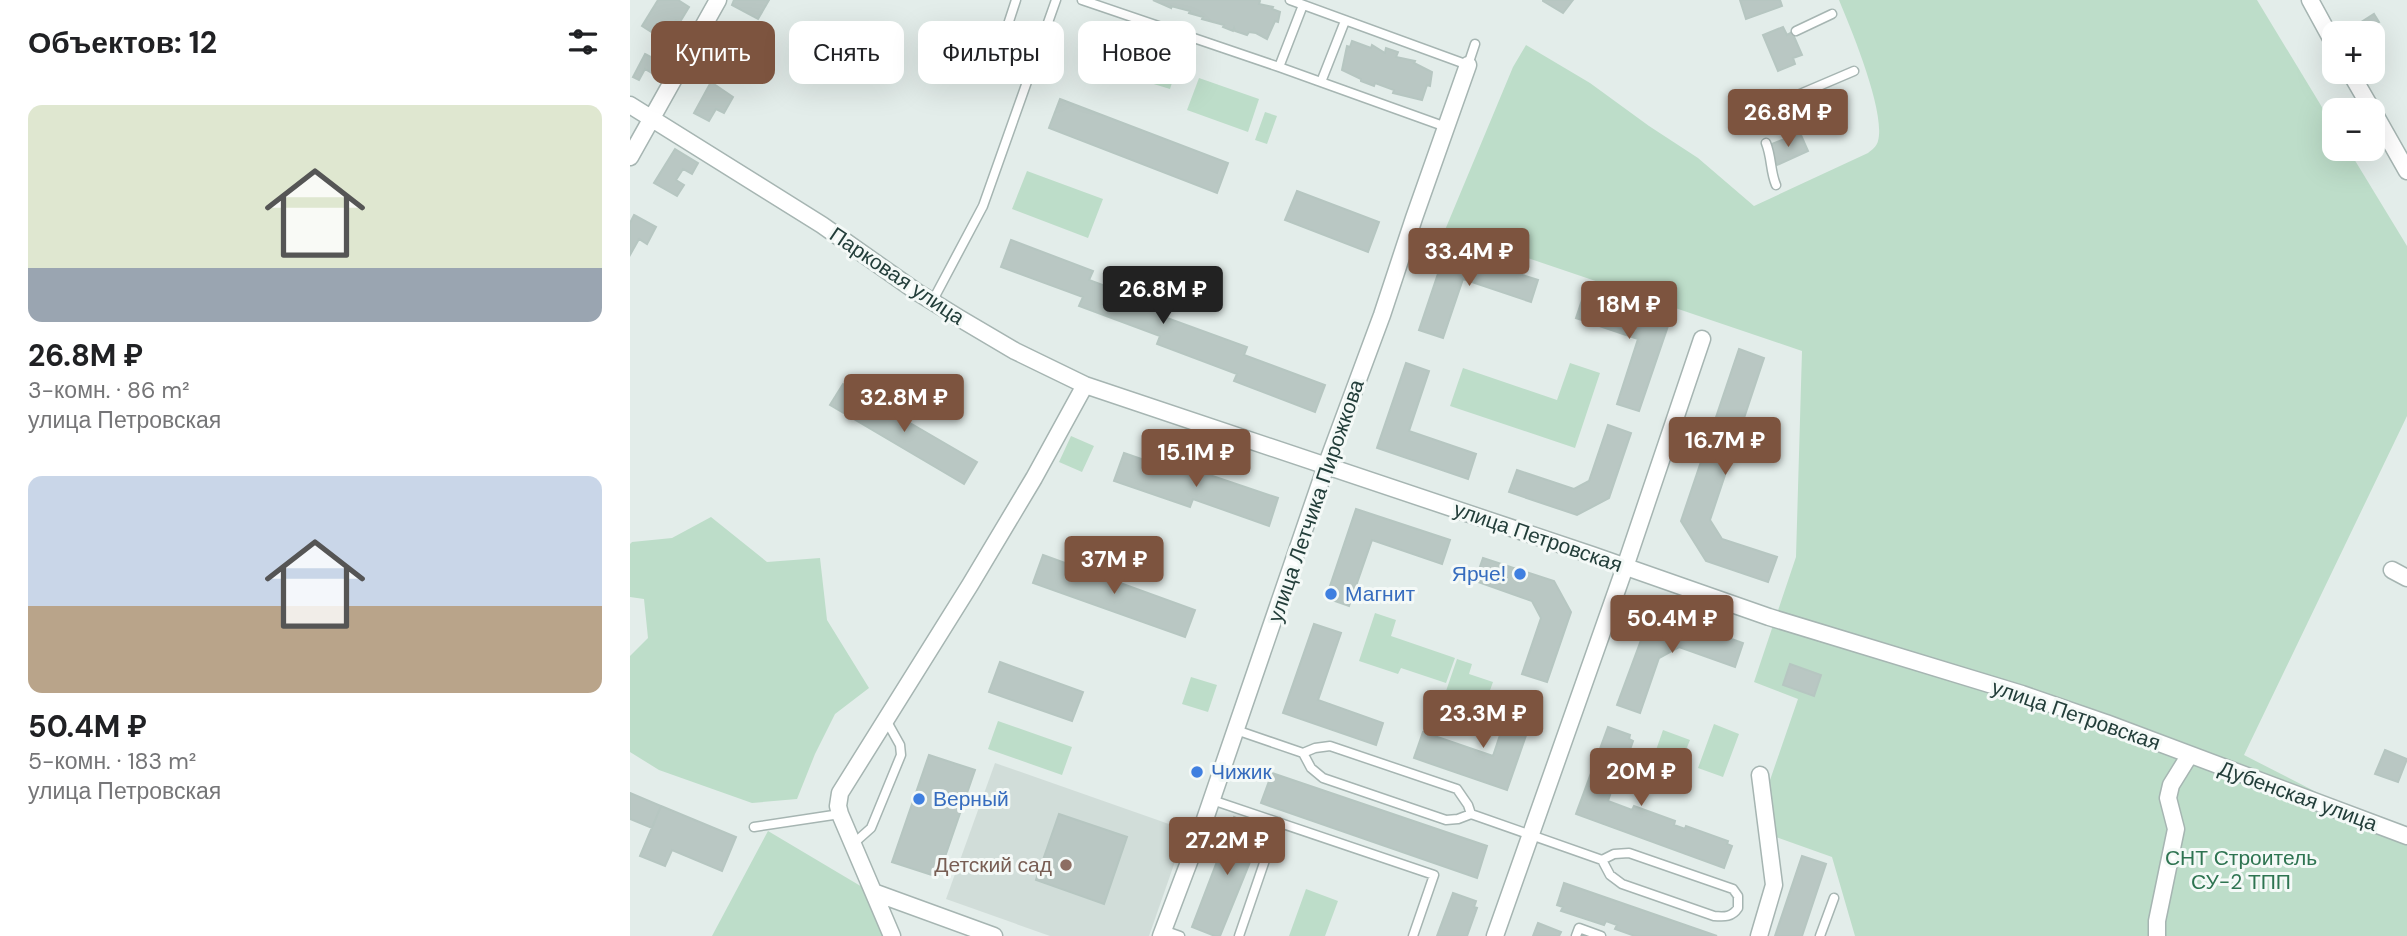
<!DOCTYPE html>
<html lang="ru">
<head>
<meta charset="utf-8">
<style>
	:root { --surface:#fff; --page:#f6f6f6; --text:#202124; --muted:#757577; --accent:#7d543f }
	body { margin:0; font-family:"DM Sans",sans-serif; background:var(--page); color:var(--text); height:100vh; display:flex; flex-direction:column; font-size:26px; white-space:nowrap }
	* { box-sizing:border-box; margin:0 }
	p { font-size:23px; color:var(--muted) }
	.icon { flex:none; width:38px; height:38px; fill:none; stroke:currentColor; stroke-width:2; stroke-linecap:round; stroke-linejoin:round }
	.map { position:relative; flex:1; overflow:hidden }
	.drawer { display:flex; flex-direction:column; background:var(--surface); width:630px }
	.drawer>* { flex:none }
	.banner { position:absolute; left:21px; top:21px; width:665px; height:63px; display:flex; gap:14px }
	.tools { position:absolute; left:1692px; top:21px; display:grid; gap:14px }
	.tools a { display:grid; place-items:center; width:63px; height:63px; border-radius:14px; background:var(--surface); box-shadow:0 7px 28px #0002; font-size:35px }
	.price { position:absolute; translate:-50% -60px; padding:0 16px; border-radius:7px; background:var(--accent); color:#fff; font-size:23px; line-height:46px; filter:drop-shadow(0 2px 4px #0008) }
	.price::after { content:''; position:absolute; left:50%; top:42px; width:21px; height:16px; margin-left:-10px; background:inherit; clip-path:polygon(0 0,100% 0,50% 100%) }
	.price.current { background:#222; color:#fff }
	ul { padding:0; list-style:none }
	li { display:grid; align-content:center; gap:14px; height:371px; padding:0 28px }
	li span { display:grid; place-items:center; height:217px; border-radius:14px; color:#555 }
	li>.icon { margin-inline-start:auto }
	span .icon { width:126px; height:126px; fill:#fffc; stroke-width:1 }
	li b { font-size:30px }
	h2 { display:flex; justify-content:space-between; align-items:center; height:84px; padding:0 28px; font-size:30px }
	.pill { padding:0 24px; border-radius:14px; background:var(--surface); box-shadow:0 7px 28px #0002; font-size:24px; line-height:63px }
	.pill.current { background:var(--accent); color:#fff }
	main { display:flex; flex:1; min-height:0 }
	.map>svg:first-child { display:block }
</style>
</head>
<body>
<main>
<section class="drawer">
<h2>Объектов: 12<svg class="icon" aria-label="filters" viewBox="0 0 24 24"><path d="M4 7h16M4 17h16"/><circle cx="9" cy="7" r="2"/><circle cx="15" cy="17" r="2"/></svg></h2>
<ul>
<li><span style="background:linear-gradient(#dfe7d0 75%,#9aa5b1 0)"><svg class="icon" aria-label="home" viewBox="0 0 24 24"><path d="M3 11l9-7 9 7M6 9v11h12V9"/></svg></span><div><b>26.8M ₽</b><p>3-комн. · 86 m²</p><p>улица Петровская</p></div></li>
<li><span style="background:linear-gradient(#c9d6e8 60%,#b9a48a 0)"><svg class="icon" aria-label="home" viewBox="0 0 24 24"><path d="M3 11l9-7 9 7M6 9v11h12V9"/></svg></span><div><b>50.4M ₽</b><p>5-комн. · 183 m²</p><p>улица Петровская</p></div></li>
</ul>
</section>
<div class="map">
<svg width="1777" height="936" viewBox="0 0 1777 936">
	<rect width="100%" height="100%" fill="#e3edea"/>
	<!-- built -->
	<path fill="#d1ddd9" d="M 365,763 L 556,830 L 519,936 L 420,936 L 316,899 Z"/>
	<!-- green -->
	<path fill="#bdddc9" d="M 1209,0 L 1627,0 L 1704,127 L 1704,149 L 1718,149 L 1777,246 L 1777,416 L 1614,755 L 1725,812 L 1777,830 L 1777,936 L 1225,936 L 1202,857 L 1146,837 L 1139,783 L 1168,699 L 1124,682 L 1166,557 L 1172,351 L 815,230 L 883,67 L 896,45 L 960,83 L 1019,126 L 1068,158 L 1124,206 L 1238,153 C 1242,150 1247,146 1248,141 C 1256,112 1221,29 1209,0 Z
		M 511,59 L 546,70 L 540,89 L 504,78 Z
		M 569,78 L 629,99 L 618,132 L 557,110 Z
		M 635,112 L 647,116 L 637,144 L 625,140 Z
		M 397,171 L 473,199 L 458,238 L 382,209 Z
		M 940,363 L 970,373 L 945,448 L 820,406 L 833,368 L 927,400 Z
		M 441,436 L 464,446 L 452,472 L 429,462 Z
		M 81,517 L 137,562 L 190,558 L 197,620 L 239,688 L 205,714 L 185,754 L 167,799 L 122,803 L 29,770 L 0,752 L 0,656 L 18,638 L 14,599 L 0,597 L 0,544 L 2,542 L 42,538 Z
		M 745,613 L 766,620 L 761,636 L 825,658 L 816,683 L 771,668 L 768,674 L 729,661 Z
		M 827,659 L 842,664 L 839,674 L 863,682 L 855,704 L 816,691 Z
		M 561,677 L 587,685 L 578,712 L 552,704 Z
		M 368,721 L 442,747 L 432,775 L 358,749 Z
		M 1084,724 L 1109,734 L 1093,777 L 1068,768 Z
		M 1033,730 L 1060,740 L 1051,762 L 1025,753 Z
		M 138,831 L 244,894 L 260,936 L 82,936 Z
		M 676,889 L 708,901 L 695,936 L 659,936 Z"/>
	<!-- building -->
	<path fill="#b9c7c3" stroke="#b6c6c1" stroke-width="2" d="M 28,0 L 48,0 L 59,7 L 50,22 L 46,20 L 34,40 L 12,26 Z
		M 104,0 L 139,0 L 128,19 L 102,5 Z
		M 523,0 L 628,0 L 630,1 L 629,4 L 643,7 L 642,9 L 650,12 L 648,22 L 645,21 L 637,39 L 626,33 L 619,32 L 617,35 L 605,31 L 604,28 L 603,31 L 593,27 L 594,25 L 572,19 L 573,17 L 559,13 L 560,11 L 541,6 L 541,8 Z
		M 943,0 L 933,13 L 913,1 L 913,0 Z
		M 1110,0 L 1150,0 L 1152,6 L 1116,19 Z
		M 1744,14 L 1749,22 L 1741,26 L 1745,32 L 1733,33 L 1728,24 Z
		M 1153,27 L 1157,35 L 1162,32 L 1172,55 L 1163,58 L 1165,64 L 1148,71 L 1133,35 Z
		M 106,41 L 126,52 L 110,81 L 97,74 L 104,63 L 96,58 Z
		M 722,41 L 741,48 L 742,45 L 755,53 L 756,48 L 768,52 L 766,57 L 785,61 L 784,63 L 802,72 L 800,86 L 797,85 L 792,100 L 763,93 L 764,90 L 745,83 L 744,86 L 731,81 L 731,79 L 712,70 L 717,46 L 720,47 Z
		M 15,54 L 28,61 L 22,73 L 15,69 L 9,80 L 3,77 Z
		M 81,82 L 103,97 L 94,113 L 86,109 L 79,121 L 64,113 Z
		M 1149,90 L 1155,105 L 1133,115 L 1126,99 Z
		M 430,99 L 598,163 L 587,193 L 419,128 Z
		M 1170,133 L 1178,151 L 1147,165 L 1139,145 Z
		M 45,149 L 68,163 L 62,174 L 53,169 L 46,180 L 54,185 L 47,196 L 24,183 Z
		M 667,191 L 749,222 L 738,252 L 655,220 Z
		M 4,215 L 26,227 L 17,244 L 9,239 L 0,255 L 0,223 Z
		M 381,240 L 463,271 L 459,280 L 540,310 L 537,318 L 617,347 L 614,355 L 695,385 L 685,412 L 604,381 L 607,374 L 527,344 L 530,336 L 449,306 L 453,297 L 371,267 Z
		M 816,250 L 908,280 L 901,302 L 833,279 L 813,338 L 789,330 Z
		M 955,291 L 1040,320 L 1009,411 L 987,404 L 1008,339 L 946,318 Z
		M 1109,349 L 1134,358 L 1080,520 L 1092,539 L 1147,557 L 1138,582 L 1076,561 L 1051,521 Z
		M 776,363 L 799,371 L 779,431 L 846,454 L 838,479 L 747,448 Z
		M 213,384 L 347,462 L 334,484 L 200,405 Z
		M 978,425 L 1001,433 L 979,498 L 947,515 L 879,492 L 887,470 L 944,489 L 959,481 Z
		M 494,453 L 569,479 L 571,472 L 648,498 L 639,526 L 563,499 L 560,507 L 484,481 Z
		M 726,509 L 820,540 L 812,564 L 742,540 L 719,606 L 696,598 Z
		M 413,555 L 565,610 L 555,637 L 403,583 Z
		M 853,558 L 924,581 L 941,612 L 917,682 L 892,674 L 911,618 L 902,601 L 845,581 Z
		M 1041,617 L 1113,643 L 1105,667 L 1049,647 L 1029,658 L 1010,713 L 987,705 L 1013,635 Z
		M 684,624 L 711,633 L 688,700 L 753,723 L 746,745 L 653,713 Z
		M 370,662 L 453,692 L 442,721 L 359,692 Z
		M 1160,664 L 1191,675 L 1184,696 L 1153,685 Z
		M 883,696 L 907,704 L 877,790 L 784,758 L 793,732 L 863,756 Z
		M 978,727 L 1000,735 L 999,739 L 1003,741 L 988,784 L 984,783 L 978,801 L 1002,810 L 1004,806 L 1045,821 L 1044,825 L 1055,829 L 1056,826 L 1098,841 L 1097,844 L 1102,846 L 1094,868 L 946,814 Z
		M 1755,750 L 1777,759 L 1768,782 L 1745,774 Z
		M 299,755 L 345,770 L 308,877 L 262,862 Z
		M 642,773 L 857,846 L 847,878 L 631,803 Z
		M 0,793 L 31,806 L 22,828 L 0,819 Z
		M 31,806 L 106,837 L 92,871 L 42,850 L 35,866 L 10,856 Z
		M 429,814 L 497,837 L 474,904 L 406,880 Z
		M 604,817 L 633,830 L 590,936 L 585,936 L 562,927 Z
		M 1172,856 L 1196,864 L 1172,936 L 1145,936 Z
		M 934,883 L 1087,936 L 1005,936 L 985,929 L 987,925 L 976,921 L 974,925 L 931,911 L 933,907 L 927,905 Z
		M 823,893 L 846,901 L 844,907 L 847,908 L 837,936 L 807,936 Z
		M 908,923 L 931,932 L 929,936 L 903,936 Z"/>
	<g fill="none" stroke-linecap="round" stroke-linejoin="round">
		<defs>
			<path id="lane" d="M 386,0 L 368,55 L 374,64 L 400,73
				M 452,0 L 649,67 L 816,127
				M 660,0 L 838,65 L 845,44
				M 1166,31 L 1202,14
				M 649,67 L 673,5
				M 691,82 L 715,21
				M 1163,97 L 1224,71
				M 1136,143 C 1142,158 1140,171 1146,185
				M 302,302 L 353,206 L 426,0
				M 606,730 L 673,753 L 685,748 L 700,746 L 827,789 L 838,805 L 841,814
				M 673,753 L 681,768 L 693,778 L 816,820 L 828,819 L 841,814 L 972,860
				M 582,800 L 804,875 L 783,936
				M 124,827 L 210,814
				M 223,844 L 241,828 L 271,755 L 270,745 L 256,720
				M 999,853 L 1103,889 L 1108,896 L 1108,908 C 1102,917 1095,917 1084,916 L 992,884 L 980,875 L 972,860 L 984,854 Z
				M 533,930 L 550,936
				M 609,936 L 648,822
				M 946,936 L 949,928 L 971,936
				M 1190,936 L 1204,898"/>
			<path id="street" d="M 1680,0 L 1704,44
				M 1720,72 L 1742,110
				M 0,105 L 192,225 L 287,292 L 329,318 L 385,351 L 455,385 L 962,555 L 1139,617 L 1392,694 L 1476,723 L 1777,836
				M 1743,111 L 1777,171
				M 0,157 L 88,0
				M 1762,570 L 1777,578
				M 246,893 L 364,936
				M 262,936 L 210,814 L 208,806 L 210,793 L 340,585 L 404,478 L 455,385
				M 531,936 L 573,825 L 696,466 L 752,315 L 784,218 L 838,65
				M 865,936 L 995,567 L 1072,339
				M 1129,936 L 1144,885 L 1130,775
				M 1527,936 L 1527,921 L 1546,829 L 1538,798 L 1541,785 L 1559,756"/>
		</defs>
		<!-- lane casing -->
		<use href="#lane" stroke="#a6b5b2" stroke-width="11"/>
		<!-- street casing -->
		<use href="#street" stroke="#a6b5b2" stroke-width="19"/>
		<!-- lane -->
		<use href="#lane" stroke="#fff" stroke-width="8"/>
		<!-- street -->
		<use href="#street" stroke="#fff" stroke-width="16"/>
	</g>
	<!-- markers -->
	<g fill="#3f7fe0" stroke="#f4f9f7" stroke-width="2.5">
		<circle cx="890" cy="574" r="7"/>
		<circle cx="701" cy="594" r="7"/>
		<circle cx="567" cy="772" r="7"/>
		<circle cx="289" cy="799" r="7"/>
	</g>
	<circle fill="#8d6e63" stroke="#f4f9f7" stroke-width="2.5" cx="436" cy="865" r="7"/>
	<g text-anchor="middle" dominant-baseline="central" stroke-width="6" stroke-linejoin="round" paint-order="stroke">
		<!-- street labels -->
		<g font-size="21" fill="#233e3a" stroke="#f4f9f7">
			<text transform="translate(267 276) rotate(34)">Парковая улица</text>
			<text transform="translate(686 501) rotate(-71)">улица Летчика Пирожкова</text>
			<text transform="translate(908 537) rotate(19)">улица Петровская</text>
			<text transform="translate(1446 715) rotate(19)">улица Петровская</text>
			<text transform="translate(1668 796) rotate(20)">Дубенская улица</text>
		</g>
		<!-- shop labels -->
		<g font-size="21" fill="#366cbe" stroke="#f4f9f7" text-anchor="start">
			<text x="876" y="574" text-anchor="end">Ярче!</text>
			<text x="715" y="594">Магнит</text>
			<text x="581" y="772">Чижик</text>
			<text x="303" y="799">Верный</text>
		</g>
		<!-- park labels -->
		<g font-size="21" fill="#2e7451" stroke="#f4f9f7">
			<text x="1611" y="858">СНТ Строитель<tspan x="1611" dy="24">СУ-2 ТПП</tspan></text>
		</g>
		<!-- education labels -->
		<g font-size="21" fill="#785e54" stroke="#f4f9f7" text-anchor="end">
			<text x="422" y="865">Детский сад</text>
		</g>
	</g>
</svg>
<div class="tools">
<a>+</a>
<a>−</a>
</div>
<b class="price" style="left:1158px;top:149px">26.8M ₽</b>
<b class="price" style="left:839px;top:288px">33.4M ₽</b>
<b class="price current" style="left:533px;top:326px">26.8M ₽</b>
<b class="price" style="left:999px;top:341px">18M ₽</b>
<b class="price" style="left:274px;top:434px">32.8M ₽</b>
<b class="price" style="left:1095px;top:477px">16.7M ₽</b>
<b class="price" style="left:566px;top:489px">15.1M ₽</b>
<b class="price" style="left:484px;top:596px">37M ₽</b>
<b class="price" style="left:1042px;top:655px">50.4M ₽</b>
<b class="price" style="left:853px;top:750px">23.3M ₽</b>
<b class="price" style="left:1011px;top:808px">20M ₽</b>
<b class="price" style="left:597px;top:877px">27.2M ₽</b>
<div class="banner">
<a class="pill current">Купить</a>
<a class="pill">Снять</a>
<a class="pill">Фильтры</a>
<a class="pill">Новое</a>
</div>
</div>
</main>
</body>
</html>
